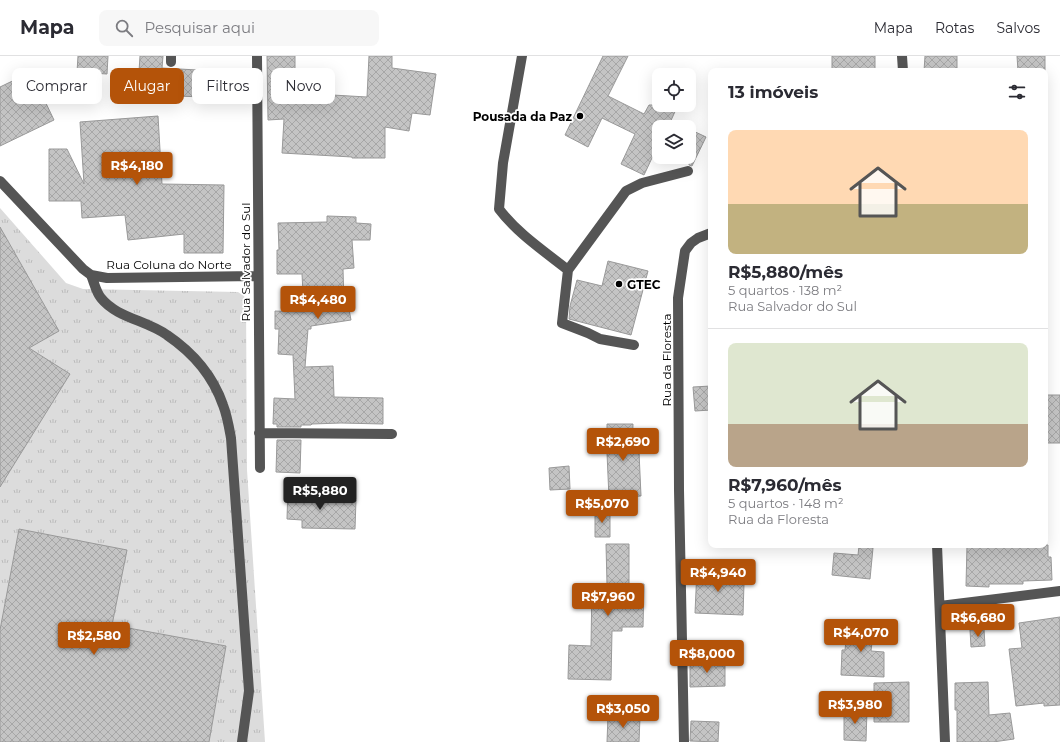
<!DOCTYPE html>
<html lang="pt">
<head>
<meta charset="utf-8">
<style>
	:root { --surface:#fff; --page:#f7f7f7; --text:#2b2b33; --muted:#7c7c81; --line:#e1e1e2; --accent:#b45309 }
	body { margin:0; font-family:Montserrat,sans-serif; background:var(--page); color:var(--text); height:100vh; display:flex; flex-direction:column; font-size:15px; white-space:nowrap }
	* { box-sizing:border-box; margin:0 }
	p { font-size:13px; color:var(--muted) }
	.icon { flex:none; width:22px; height:22px; fill:none; stroke:currentColor; stroke-width:2; stroke-linecap:round; stroke-linejoin:round }
	.map { position:relative; flex:1; overflow:hidden }
	.drawer { position:absolute; left:708px; top:12px; width:340px; height:480px; display:flex; flex-direction:column; background:var(--surface); border-radius:8px; box-shadow:0 4px 16px #0002 }
	.drawer>* { flex:none }
	.banner { position:absolute; left:12px; top:12px; width:380px; height:36px; display:flex; gap:8px }
	.controls { position:absolute; left:652px; top:12px; display:grid; gap:8px }
	.controls a { display:grid; place-items:center; width:44px; height:44px; border-radius:8px; background:var(--surface); box-shadow:0 4px 16px #0002; font-size:20px }
	.price { position:absolute; translate:-50% -34px; padding:0 9px; border-radius:4px; background:var(--accent); color:#fff; font-size:13px; line-height:26px; filter:drop-shadow(0 1px 2px #0008) }
	.price::after { content:''; position:absolute; left:50%; top:24px; width:12px; height:9px; margin-left:-6px; background:inherit; clip-path:polygon(0 0,100% 0,50% 100%) }
	.price.selected { background:#222; color:#fff }
	ul { padding:0; list-style:none }
	li { display:grid; align-content:center; gap:8px; height:212px; padding:0 20px }
	li+li { border-top:1px solid var(--line) }
	li span { display:grid; place-items:center; height:124px; border-radius:8px; color:#555 }
	li>.icon { margin-inline-start:auto }
	span .icon { width:72px; height:72px; fill:#fffc; stroke-width:1 }
	li b { font-size:17px }
	h2 { display:flex; justify-content:space-between; align-items:center; height:48px; padding:0 20px; font-size:17px }
	.chip { padding:0 14px; border-radius:8px; background:var(--surface); box-shadow:0 4px 16px #0002; font-size:14px; line-height:36px }
	.chip.selected { background:var(--accent); color:#fff }
	header { display:flex; align-items:center; gap:24px; box-sizing:border-box; height:56px; padding:0 20px; background:var(--surface); border-bottom:1px solid var(--line) }
	header strong { font-size:19px }
	nav { display:flex; gap:22px; margin-inline-start:auto; font-size:14px }
	.search { width:280px; height:36px; background:var(--page); display:flex; align-items:center; gap:10px; box-sizing:border-box; padding:0 14px; border-radius:8px; color:var(--muted); font-size:15px }
	.map>svg:first-child { display:block }
</style>
</head>
<body>
<header>
<strong>Mapa</strong>
<div class="search"><svg class="icon" aria-label="search" viewBox="0 0 24 24"><circle cx="10" cy="10" r="6"/><path d="M15 15l6 6"/></svg>Pesquisar aqui</div>
<nav><a>Mapa</a><a>Rotas</a><a>Salvos</a></nav>
</header>
<div class="map">
<svg width="1060" height="686" viewBox="0 0 1060 686">
	<defs>
		<pattern id="park-tufts" width="24" height="20" patternUnits="userSpaceOnUse"><rect width="24" height="20" fill="#dcdcdc"/><path d="M3 7l-1-3M5 7V3M7 7l1-3M15 17l-1-3M17 17v-4M19 17l1-3" fill="none" stroke="#bbb"/></pattern>
		<pattern id="building-cross-hatch" width="8" height="8" patternUnits="userSpaceOnUse"><rect width="8" height="8" fill="#c4c4c4"/><path d="M0 0l8 8M0 8l8-8" fill="none" stroke="#a7a7a7"/></pattern>
	</defs>
	<rect width="100%" height="100%" fill="#fff"/>
	<!-- park -->
	<path fill="url(#park-tufts)" d="M 0,152 L 66,227 L 83,233 L 238,236 L 244,240 L 246,245 L 247,414 L 265,686 L 0,686 Z"/>
	<!-- building -->
	<path fill="url(#building-cross-hatch)" stroke="#999" d="M 78,0 L 108,0 L 107,18 L 77,16 Z
		M 140,0 L 163,0 L 162,12 L 232,16 L 231,39 L 203,37 L 203,41 L 177,40 L 178,34 L 138,31 Z
		M 267,0 L 295,0 L 295,19 L 314,19 L 315,38 L 367,41 L 369,0 L 392,0 L 392,12 L 436,18 L 430,59 L 412,57 L 409,75 L 385,71 L 385,102 L 352,102 L 352,101 L 282,97 L 284,63 L 268,64 Z
		M 603,0 L 628,0 L 608,40 L 644,58 L 649,49 L 678,49 L 668,71 L 659,71 L 659,87 L 644,119 L 621,108 L 635,78 L 602,62 L 588,91 L 565,79 Z
		M 832,0 L 875,0 L 875,15 L 832,15 Z
		M 925,0 L 957,0 L 957,15 L 924,15 Z
		M 1017,0 L 1045,0 L 1045,15 L 1018,15 Z
		M 31,16 L 54,64 L 0,90 L 0,31 Z
		M 158,60 L 162,128 L 224,129 L 223,197 L 184,197 L 184,178 L 128,184 L 125,159 L 82,162 L 81,145 L 49,145 L 49,93 L 67,93 L 84,128 L 80,66 Z
		M 689,73 L 706,81 L 692,110 L 689,109 Z
		M 327,160 L 356,161 L 356,167 L 371,168 L 370,184 L 352,184 L 354,212 L 343,213 L 344,248 L 348,248 L 351,264 L 311,270 L 311,273 L 308,273 L 305,311 L 333,310 L 334,341 L 383,342 L 383,368 L 341,367 L 312,368 L 311,369 L 301,369 L 301,371 L 277,371 L 277,368 L 273,368 L 274,342 L 295,343 L 293,299 L 278,298 L 279,273 L 275,273 L 275,255 L 304,256 L 302,218 L 277,218 L 277,194 L 279,194 L 278,167 L 327,166 Z
		M 0,171 L 59,275 L 29,292 L 70,318 L 0,431 Z
		M 608,205 L 648,215 L 631,279 L 569,263 L 570,250 L 577,224 L 602,230 Z
		M 711,330 L 711,354 L 695,355 L 693,331 Z
		M 1045,339 L 1060,339 L 1060,387 L 1045,387 Z
		M 607,368 L 633,368 L 632,396 L 639,396 L 641,440 L 609,442 L 607,397 Z
		M 277,384 L 301,384 L 300,417 L 276,416 Z
		M 569,410 L 570,433 L 550,434 L 549,412 Z
		M 288,430 L 306,430 L 306,443 L 356,444 L 355,473 L 302,472 L 302,464 L 287,463 Z
		M 595,455 L 610,455 L 610,481 L 595,481 Z
		M 19,473 L 127,494 L 112,569 L 226,590 L 209,686 L 0,686 L 0,574 Z
		M 606,488 L 629,488 L 629,528 L 644,528 L 643,571 L 622,571 L 622,575 L 612,575 L 611,624 L 568,623 L 569,589 L 591,590 L 592,528 L 607,528 Z
		M 967,489 L 1048,489 L 1048,501 L 1051,501 L 1052,524 L 1023,525 L 1023,528 L 989,528 L 989,531 L 966,530 Z
		M 859,490 L 873,492 L 870,523 L 832,519 L 834,497 L 858,499 Z
		M 697,513 L 733,514 L 732,527 L 744,527 L 743,559 L 695,557 Z
		M 1060,561 L 1060,649 L 1044,650 L 1044,647 L 1016,650 L 1009,593 L 1022,592 L 1019,567 Z
		M 848,566 L 874,569 L 871,595 L 884,596 L 884,621 L 841,619 L 842,594 L 845,594 Z
		M 984,573 L 985,590 L 971,591 L 970,574 Z
		M 718,603 L 718,610 L 725,610 L 725,630 L 690,631 L 690,604 Z
		M 909,626 L 909,666 L 874,666 L 874,627 Z
		M 988,626 L 989,659 L 1010,657 L 1014,683 L 993,686 L 957,686 L 957,654 L 955,654 L 955,627 Z
		M 844,654 L 867,654 L 866,685 L 844,684 Z
		M 608,660 L 640,661 L 639,686 L 607,686 Z
		M 691,665 L 719,666 L 718,686 L 690,685 Z"/>
	<g fill="none" stroke-linecap="round" stroke-linejoin="round">
		<!-- minor -->
		<path stroke="#555" stroke-width="10" d="M 257,0 L 260,412
			M 522,0 L 503,107 L 499,153 C 517,177 544,195 568,214 L 562,267 L 588,277 L 600,283 L 634,289
			M 902,0 L 903,15
			M 171,6 L 171,0
			M 0,125 L 83,213 L 91,219 L 107,222 L 258,220
			M 568,214 L 626,135 L 642,127 L 688,115
			M 91,219 C 94,226 96,236 101,242 C 117,262 146,264 167,279 C 192,296 213,320 223,349 C 227,359 229,371 231,382 L 249,635 L 242,686
			M 259,377 L 392,378
			M 937,489 L 945,686
			M 940,550 L 1060,535
			M 684,686 L 679,434 L 678,242 L 685,195 L 691,187 L 698,182 L 711,177"/>
	</g>
	<!-- markers -->
	<g fill="#000" stroke="#fff" stroke-width="1.5">
		<circle cx="580" cy="60" r="4"/>
		<circle cx="619" cy="228" r="4"/>
	</g>
	<g text-anchor="middle" dominant-baseline="central" stroke-width="3.5" stroke-linejoin="round" paint-order="stroke">
		<!-- poi labels -->
		<g font-size="12" font-weight="bold" fill="#000" stroke="#fff" text-anchor="end">
			<text x="572" y="60">Pousada da Paz</text>
			<text x="627" y="228" text-anchor="start">GTEC</text>
		</g>
		<!-- street labels -->
		<g font-size="12" fill="#000" stroke="#fff">
			<text transform="translate(245 206) rotate(-90)">Rua Salvador do Sul</text>
			<text x="169" y="208">Rua Coluna do Norte</text>
			<text transform="translate(666 304) rotate(-90)">Rua da Floresta</text>
		</g>
	</g>
</svg>
<div class="controls">
<a><svg class="icon" aria-label="locate" viewBox="0 0 24 24"><circle cx="12" cy="12" r="6"/><path d="M12 2v4M12 18v4M2 12h4M18 12h4"/></svg></a>
<a><svg class="icon" aria-label="layers" viewBox="0 0 24 24"><path d="M12 4l9 5-9 5-9-5zM3 14l9 5 9-5"/></svg></a>
</div>
<b class="price" style="left:137px;top:130px">R$4,180</b>
<b class="price" style="left:318px;top:264px">R$4,480</b>
<b class="price" style="left:623px;top:406px">R$2,690</b>
<b class="price selected" style="left:320px;top:455px">R$5,880</b>
<b class="price" style="left:602px;top:468px">R$5,070</b>
<b class="price" style="left:718px;top:537px">R$4,940</b>
<b class="price" style="left:608px;top:561px">R$7,960</b>
<b class="price" style="left:978px;top:582px">R$6,680</b>
<b class="price" style="left:861px;top:597px">R$4,070</b>
<b class="price" style="left:94px;top:600px">R$2,580</b>
<b class="price" style="left:707px;top:618px">R$8,000</b>
<b class="price" style="left:855px;top:669px">R$3,980</b>
<b class="price" style="left:623px;top:673px">R$3,050</b>
<div class="banner">
<a class="chip">Comprar</a>
<a class="chip selected">Alugar</a>
<a class="chip">Filtros</a>
<a class="chip">Novo</a>
</div>
<section class="drawer">
<h2>13 imóveis<svg class="icon" aria-label="filters" viewBox="0 0 24 24"><path d="M4 7h16M4 17h16"/><circle cx="9" cy="7" r="2"/><circle cx="15" cy="17" r="2"/></svg></h2>
<ul>
<li><span style="background:linear-gradient(#ffd9b3 60%,#c2b280 0)"><svg class="icon" aria-label="home" viewBox="0 0 24 24"><path d="M3 11l9-7 9 7M6 9v11h12V9"/></svg></span><div><b>R$5,880/mês</b><p>5 quartos · 138 m²</p><p>Rua Salvador do Sul</p></div></li>
<li><span style="background:linear-gradient(#dfe7d0 65%,#b9a48a 0)"><svg class="icon" aria-label="home" viewBox="0 0 24 24"><path d="M3 11l9-7 9 7M6 9v11h12V9"/></svg></span><div><b>R$7,960/mês</b><p>5 quartos · 148 m²</p><p>Rua da Floresta</p></div></li>
</ul>
</section>
</div>
</body>
</html>
